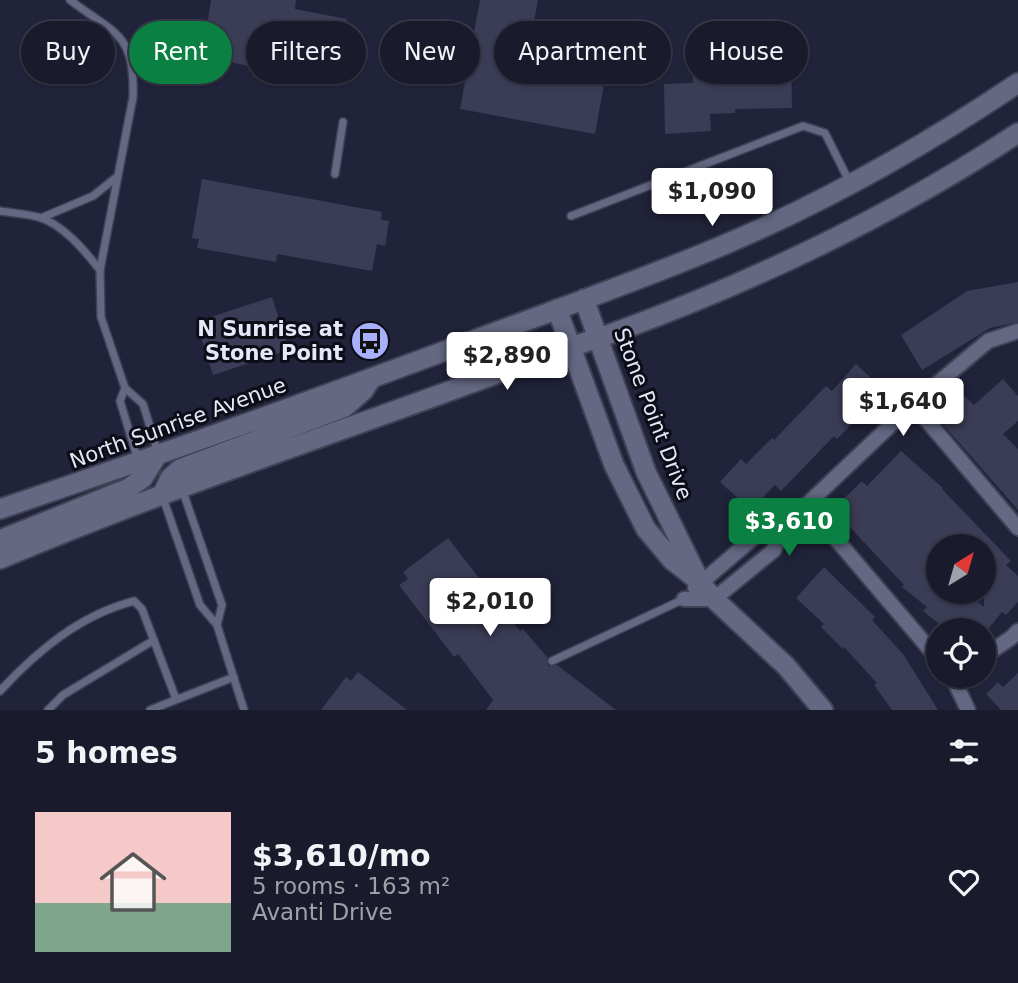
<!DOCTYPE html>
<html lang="en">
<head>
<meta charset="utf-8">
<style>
	:root { --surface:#191a2c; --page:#222334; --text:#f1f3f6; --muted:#9fa1a9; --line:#373848; --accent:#0b8043 }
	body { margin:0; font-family:"DejaVu Sans",sans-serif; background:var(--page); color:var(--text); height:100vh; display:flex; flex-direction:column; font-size:26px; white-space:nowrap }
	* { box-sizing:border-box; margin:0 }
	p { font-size:23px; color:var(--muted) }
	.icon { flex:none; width:38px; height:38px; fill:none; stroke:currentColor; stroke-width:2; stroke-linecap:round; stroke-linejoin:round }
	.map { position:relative; height:710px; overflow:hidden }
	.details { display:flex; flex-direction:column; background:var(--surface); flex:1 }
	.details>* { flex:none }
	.top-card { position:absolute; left:21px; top:21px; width:976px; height:63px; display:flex; gap:14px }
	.needle { width:46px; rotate:37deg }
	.buttons { position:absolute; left:926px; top:534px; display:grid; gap:14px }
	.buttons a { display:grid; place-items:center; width:70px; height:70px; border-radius:50%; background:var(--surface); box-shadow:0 2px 5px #0004,0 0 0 2px var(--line); font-size:35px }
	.price { position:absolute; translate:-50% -60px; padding:0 16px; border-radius:7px; background:#fff; color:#222; font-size:23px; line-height:46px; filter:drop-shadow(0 2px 4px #0008) }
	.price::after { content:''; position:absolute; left:50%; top:42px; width:21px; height:16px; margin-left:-10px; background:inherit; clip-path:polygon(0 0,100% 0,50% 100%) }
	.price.on { background:var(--accent); color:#fff }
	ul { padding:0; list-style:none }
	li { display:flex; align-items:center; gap:21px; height:175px; padding:0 35px }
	li span { display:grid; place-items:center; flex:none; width:196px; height:140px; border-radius:0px; color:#555 }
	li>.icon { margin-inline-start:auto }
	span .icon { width:84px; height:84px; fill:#fffc; stroke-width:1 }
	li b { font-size:30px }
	h2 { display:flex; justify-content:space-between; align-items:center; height:84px; padding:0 35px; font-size:30px }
	.pill { padding:0 24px; border-radius:32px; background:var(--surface); box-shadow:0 2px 5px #0004,0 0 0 2px var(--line); font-size:24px; line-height:63px }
	.pill.on { background:var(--accent); color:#fff }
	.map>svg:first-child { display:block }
</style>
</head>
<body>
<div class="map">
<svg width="1018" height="710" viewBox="0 0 1018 710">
	<rect width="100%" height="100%" fill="#21233a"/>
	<!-- building -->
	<path fill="#3a3d55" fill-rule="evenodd" d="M 211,0 L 296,0 L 295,9 L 347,19 L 335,84 L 205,57 L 208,40 L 205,39 Z
		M 480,0 L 538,0 L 530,42 L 609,56 L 595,134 L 460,109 Z
		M 692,58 L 736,58 L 736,63 L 791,62 L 792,108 L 735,109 L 735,113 L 710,114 L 711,131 L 665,134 L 664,84 L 693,83 Z
		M 202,179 L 382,212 L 381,220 L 389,221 L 385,246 L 377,244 L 372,271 L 277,254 L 276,262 L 197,248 L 199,239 L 192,238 Z
		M 1018,282 L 1018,322 L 990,328 L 922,370 L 901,335 L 967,291 Z
		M 272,297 L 289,350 L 213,375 L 196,322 Z
		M 856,364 L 885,391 L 837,439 L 834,436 L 781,491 L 775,485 L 751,510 L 720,482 L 741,459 L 746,464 L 772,438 L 774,440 L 826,386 L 832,391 Z
		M 1003,379 L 1018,396 L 1018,421 L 1003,434 L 1018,449 L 1018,510 L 940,421 L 964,396 L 974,405 Z
		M 901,451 L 943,488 L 942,489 L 1011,561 L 1006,565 L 1018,576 L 1018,602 L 1006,615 L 1002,612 L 984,634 L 984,630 L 947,630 L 923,611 L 927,607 L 902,587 L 904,585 L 833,509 L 862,481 L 867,486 ZM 938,546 L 984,546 L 984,607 L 965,592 L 938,592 Z
		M 448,538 L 520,631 L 523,629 L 547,657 L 548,666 L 557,665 L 616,710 L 486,710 L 493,700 L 458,654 L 454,657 L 399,585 L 408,579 L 403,572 Z
		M 824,567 L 875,617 L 872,620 L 903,654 L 938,710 L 892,710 L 874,685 L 877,683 L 844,647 L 843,649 L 821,627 L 824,624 L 796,598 Z
		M 358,672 L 407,710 L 321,710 L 346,677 L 351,681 Z
		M 1018,673 L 1018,710 L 1001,710 L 986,694 L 998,682 L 1003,687 Z"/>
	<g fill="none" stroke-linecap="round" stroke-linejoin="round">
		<defs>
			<path id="lane" d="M 70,0 C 116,35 135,33 133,97 L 100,270 L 101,317 L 125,388 L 143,404 L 158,453
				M 335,174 L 343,122
				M 0,211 C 12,213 26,214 38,217 C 63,224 85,251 100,270
				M 571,216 L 803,126 L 825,133 L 850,183
				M 41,218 L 93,196 L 118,176
				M 125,388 L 120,401 L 138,460
				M 162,495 L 200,605 L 217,625 L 222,605 L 182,489
				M 217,625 L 244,710
				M 552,661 L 684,599
				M 0,691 C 37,651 80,615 134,601 L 142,609 L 176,699
				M 48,710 L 63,695 L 154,640
				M 150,710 L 234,677"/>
			<path id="street" d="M 913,404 L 1018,528
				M 807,505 L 938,659
				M 695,588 L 759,533 L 781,529
				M 684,599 L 714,599 L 774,550 L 781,529 L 913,404 L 988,341 L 1018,331
				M 984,656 L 1011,638 L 1018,631
				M 952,676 L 968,710"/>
			<path id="secondary" d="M 584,299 L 646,472 L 697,576
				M 557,309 L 614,465 L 646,529 L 672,560 L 700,582 L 714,599 L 786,666 L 823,710
				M 162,495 L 170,478 L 180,469 L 345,407 L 363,391 L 371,379
				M 0,509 C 160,455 319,398 477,339 C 560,308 644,279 726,244 C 829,200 926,145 1018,83
				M 0,540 L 129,488 L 143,478 L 158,454
				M 0,559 C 178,484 361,425 542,357 C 568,347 595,340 621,330 C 759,279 895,214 1018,133"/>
		</defs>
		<!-- lane casing -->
		<use href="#lane" stroke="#404154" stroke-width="10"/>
		<!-- street casing -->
		<use href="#street" stroke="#404154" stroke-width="18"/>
		<!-- secondary casing -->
		<use href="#secondary" stroke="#404154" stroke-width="23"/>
		<!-- lane -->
		<use href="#lane" stroke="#646883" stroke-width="7"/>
		<!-- street -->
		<use href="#street" stroke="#646883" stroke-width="14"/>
		<!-- secondary -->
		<use href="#secondary" stroke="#646883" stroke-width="19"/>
	</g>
	<!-- icons -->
	<defs>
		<symbol id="bus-disc" viewBox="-11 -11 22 22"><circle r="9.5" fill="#a8b0fc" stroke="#0c0d17"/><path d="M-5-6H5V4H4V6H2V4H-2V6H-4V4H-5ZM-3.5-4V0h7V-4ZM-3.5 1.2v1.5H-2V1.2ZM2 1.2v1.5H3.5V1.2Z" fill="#111"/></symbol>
	</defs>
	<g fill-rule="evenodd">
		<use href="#bus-disc" x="348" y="319" width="44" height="44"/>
	</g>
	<g text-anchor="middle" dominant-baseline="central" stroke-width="6" stroke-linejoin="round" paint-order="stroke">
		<!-- poi labels -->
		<g font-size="21" font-weight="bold" fill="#e6e8f8" stroke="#0c0d17" text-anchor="end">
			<text x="343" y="329">N Sunrise at<tspan x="343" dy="24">Stone Point</tspan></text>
		</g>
		<!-- street labels -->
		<g font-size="21" fill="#e6e8f8" stroke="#0c0d17">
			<text transform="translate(653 414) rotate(69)">Stone Point Drive</text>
			<text transform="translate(178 423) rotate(-20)">North Sunrise Avenue</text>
		</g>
	</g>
</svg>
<div class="buttons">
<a><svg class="needle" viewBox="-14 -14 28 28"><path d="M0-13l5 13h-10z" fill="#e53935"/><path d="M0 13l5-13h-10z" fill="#9fa1a9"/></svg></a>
<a><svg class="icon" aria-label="locate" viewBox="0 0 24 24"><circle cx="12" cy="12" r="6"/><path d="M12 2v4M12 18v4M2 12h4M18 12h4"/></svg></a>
</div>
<b class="price" style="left:712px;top:228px">$1,090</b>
<b class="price" style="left:507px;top:392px">$2,890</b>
<b class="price" style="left:903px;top:438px">$1,640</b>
<b class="price on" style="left:789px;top:558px">$3,610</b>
<b class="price" style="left:490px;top:638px">$2,010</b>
<div class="top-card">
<a class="pill">Buy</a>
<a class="pill on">Rent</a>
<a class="pill">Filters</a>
<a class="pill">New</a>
<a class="pill">Apartment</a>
<a class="pill">House</a>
</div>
</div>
<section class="details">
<h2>5 homes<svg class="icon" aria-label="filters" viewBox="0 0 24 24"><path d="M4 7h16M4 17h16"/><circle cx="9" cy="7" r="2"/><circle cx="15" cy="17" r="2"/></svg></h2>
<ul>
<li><span style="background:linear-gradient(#f6c9c9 65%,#7fa58c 0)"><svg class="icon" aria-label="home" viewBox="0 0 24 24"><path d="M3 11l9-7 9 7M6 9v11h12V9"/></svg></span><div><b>$3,610/mo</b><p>5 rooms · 163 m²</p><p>Avanti Drive</p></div><svg class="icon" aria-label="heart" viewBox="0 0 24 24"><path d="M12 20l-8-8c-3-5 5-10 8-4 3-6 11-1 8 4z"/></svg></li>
</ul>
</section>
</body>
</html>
